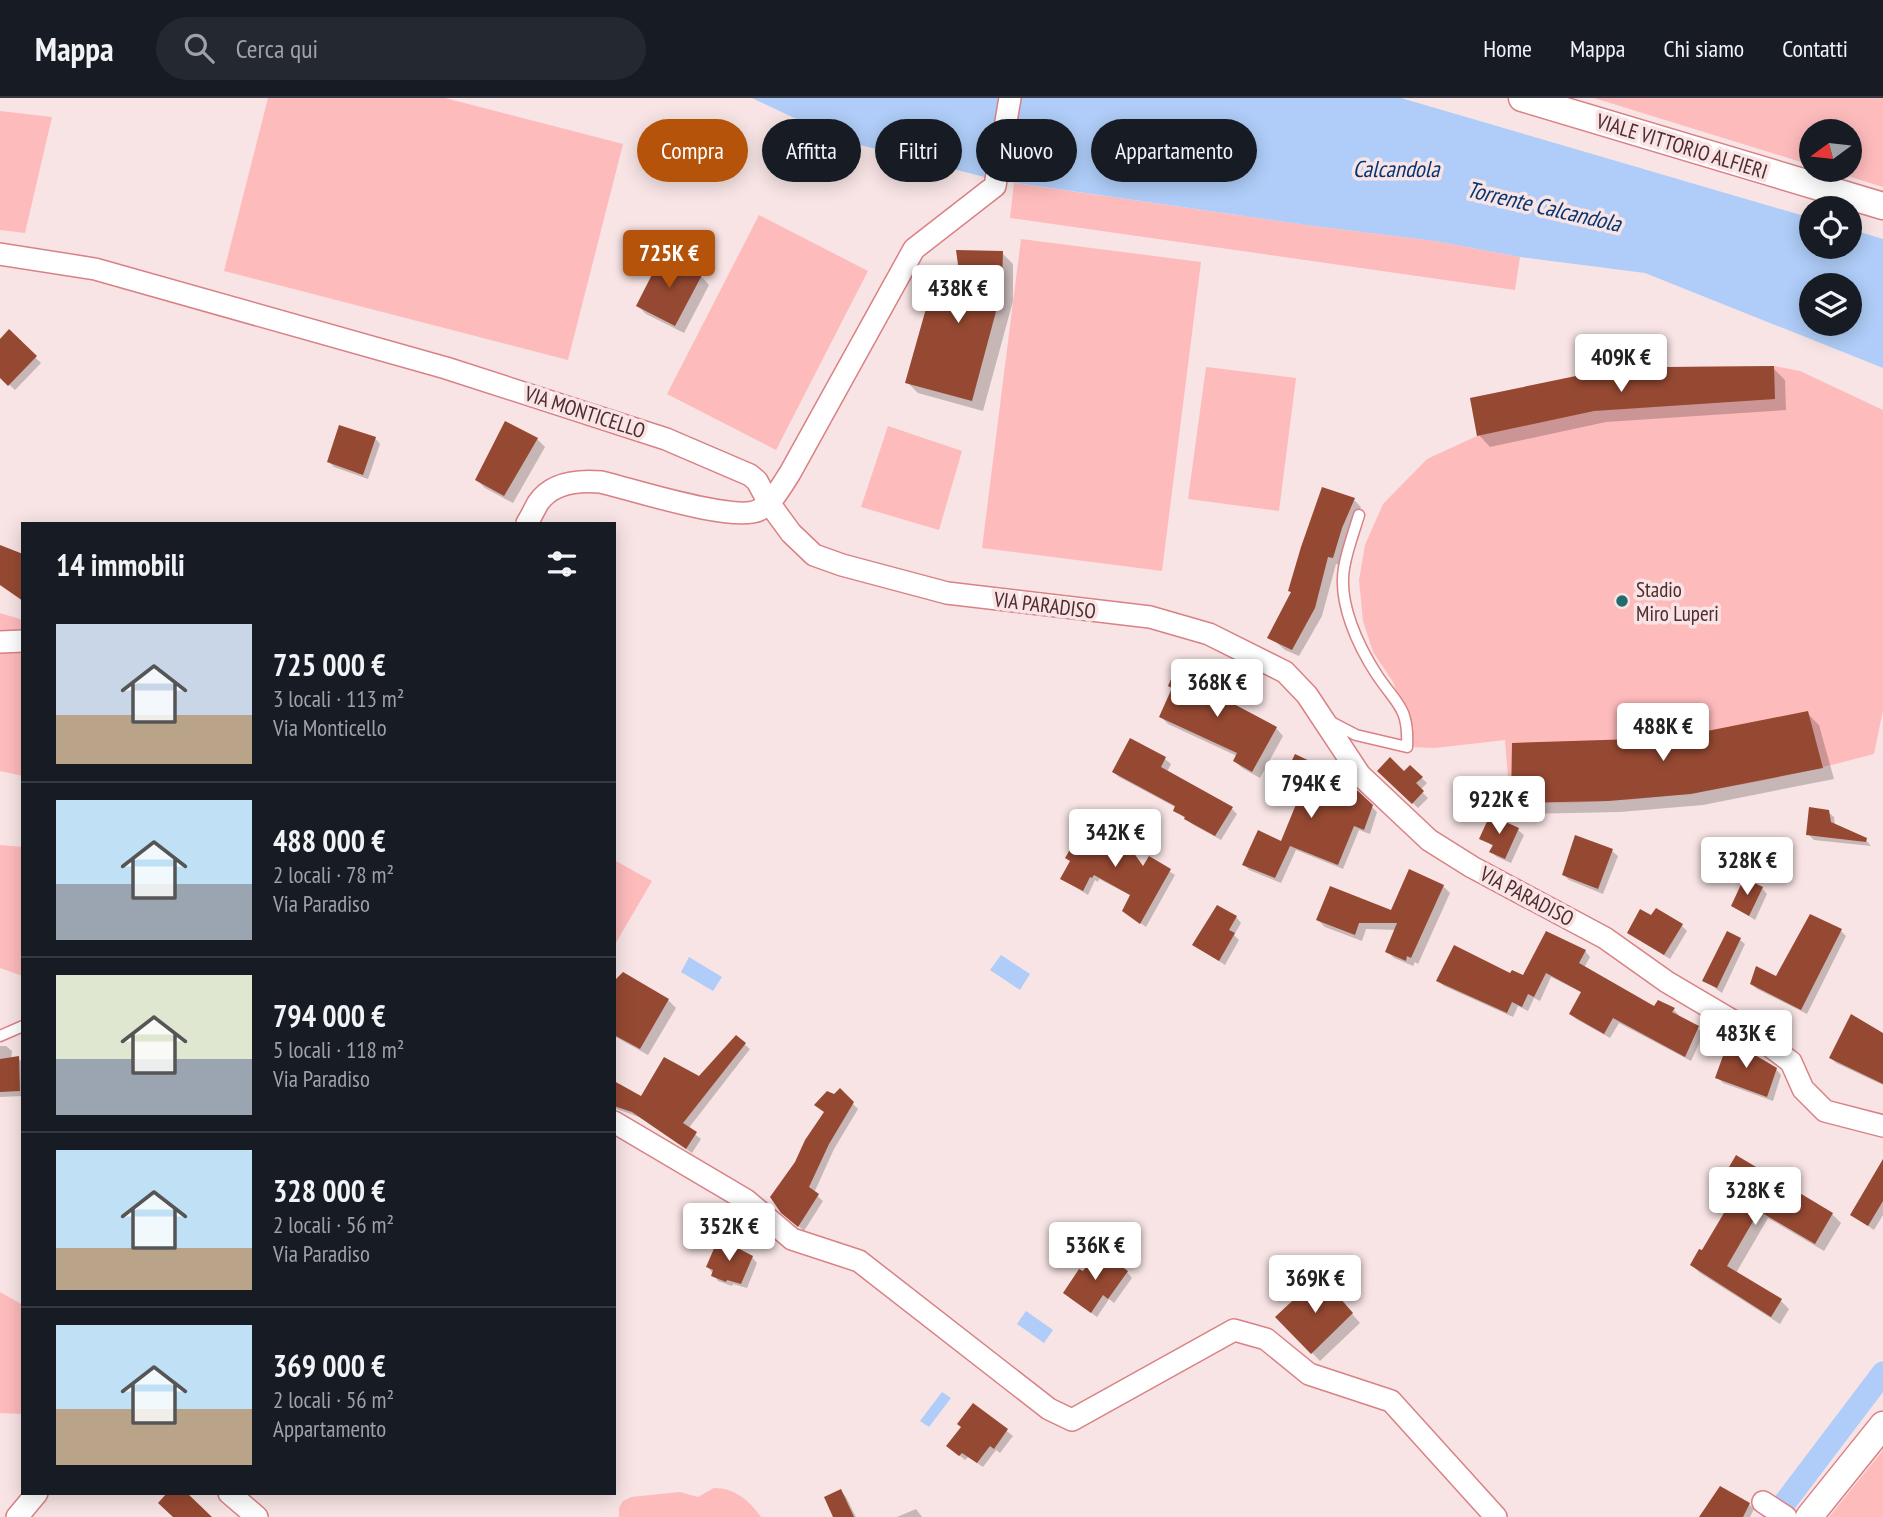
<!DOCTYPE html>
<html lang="it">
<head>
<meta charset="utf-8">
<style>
	:root { --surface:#171b24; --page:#242831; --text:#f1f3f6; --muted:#9ea1a6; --line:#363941; --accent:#b45309 }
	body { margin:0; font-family:"PT Sans Narrow",sans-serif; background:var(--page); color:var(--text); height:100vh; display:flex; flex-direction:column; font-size:26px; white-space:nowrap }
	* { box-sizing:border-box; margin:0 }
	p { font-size:23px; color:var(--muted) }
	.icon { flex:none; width:38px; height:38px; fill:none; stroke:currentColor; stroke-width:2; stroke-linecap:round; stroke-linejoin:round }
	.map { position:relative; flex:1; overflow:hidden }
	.sheet { position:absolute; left:21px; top:424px; width:595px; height:973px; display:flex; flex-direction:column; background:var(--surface); border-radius:0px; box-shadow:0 4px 18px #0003 }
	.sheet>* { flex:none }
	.guide { position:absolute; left:637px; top:21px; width:665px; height:63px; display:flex; gap:14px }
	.needle { width:46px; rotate:255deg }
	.tools { position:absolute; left:1799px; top:21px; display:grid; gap:14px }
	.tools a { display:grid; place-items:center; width:63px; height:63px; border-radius:50%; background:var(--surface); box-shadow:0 4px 18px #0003; font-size:35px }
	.price { position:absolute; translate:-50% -60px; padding:0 16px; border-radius:7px; background:#fff; color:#222; font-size:23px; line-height:46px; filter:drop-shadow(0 2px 4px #0008) }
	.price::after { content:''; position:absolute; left:50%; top:42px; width:21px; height:16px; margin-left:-10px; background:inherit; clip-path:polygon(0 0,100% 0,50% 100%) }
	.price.current { background:var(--accent); color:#fff }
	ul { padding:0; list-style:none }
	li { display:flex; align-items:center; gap:21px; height:175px; padding:0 35px }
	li+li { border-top:2px solid var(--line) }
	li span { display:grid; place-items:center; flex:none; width:196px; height:140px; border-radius:0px; color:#555 }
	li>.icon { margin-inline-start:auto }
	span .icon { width:84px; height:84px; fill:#fffc; stroke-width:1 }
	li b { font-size:30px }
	h2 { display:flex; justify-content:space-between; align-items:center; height:84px; padding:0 35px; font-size:30px }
	.tag { padding:0 24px; border-radius:32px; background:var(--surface); box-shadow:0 4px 18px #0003; font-size:24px; line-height:63px }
	.tag.current { background:var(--accent); color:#fff }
	header { display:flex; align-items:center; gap:42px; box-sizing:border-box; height:98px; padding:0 35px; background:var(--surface); border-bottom:2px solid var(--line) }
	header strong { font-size:33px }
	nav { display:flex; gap:38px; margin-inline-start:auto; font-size:24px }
	.search { width:490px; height:63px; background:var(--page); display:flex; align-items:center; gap:18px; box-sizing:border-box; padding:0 24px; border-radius:38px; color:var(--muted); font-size:26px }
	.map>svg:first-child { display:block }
</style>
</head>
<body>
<header>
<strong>Mappa</strong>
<div class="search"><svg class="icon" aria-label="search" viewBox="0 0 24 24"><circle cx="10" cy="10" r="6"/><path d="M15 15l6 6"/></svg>Cerca qui</div>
<nav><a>Home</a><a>Mappa</a><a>Chi siamo</a><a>Contatti</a></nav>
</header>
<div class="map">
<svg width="1883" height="1419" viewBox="0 0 1883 1419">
	<rect width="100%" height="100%" fill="#f8e4e4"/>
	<!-- green -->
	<path fill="#febbbc" d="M 268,0 L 445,0 L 623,46 L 568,262 L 224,173 Z
		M 1594,0 L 1883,0 L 1883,89 L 1828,72 L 1850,72 L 1850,33 L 1811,33 L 1811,67 Z
		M 0,13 L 52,19 L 25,135 L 0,132 Z
		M 1014,85 L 1314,128 L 1435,143 L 1520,159 L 1515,192 L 1010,120 Z
		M 759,117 L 868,173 L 776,352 L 667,296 Z
		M 1021,141 L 1201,164 L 1162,473 L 982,450 Z
		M 1774,268 L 1800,273 L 1883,312 L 1883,612 L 1874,656 C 1753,689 1636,709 1510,704 L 1505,642 L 1435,650 L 1407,649 L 1404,613 L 1393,584 L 1373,554 L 1363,523 L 1359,482 L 1365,447 L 1383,406 L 1427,361 L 1477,338 L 1470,300 L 1576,278 L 1666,269 Z
		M 1206,269 L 1296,280 L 1279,413 L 1188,401 Z
		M 888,328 L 962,353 L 939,432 L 861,409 Z
		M 0,515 L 23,522 L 23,678 L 0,673 Z
		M 0,747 L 23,749 L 23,878 L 0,870 Z
		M 614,762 L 652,783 L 614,848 Z
		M 0,1194 L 23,1207 L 22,1316 L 0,1315 Z
		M 1883,1352 L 1883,1419 L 1829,1419 Z
		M 714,1390 C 735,1390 750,1403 761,1419 L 619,1419 L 619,1410 L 623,1403 L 631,1399 L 680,1394 L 698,1399 Z"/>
	<!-- water -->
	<path fill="#afcdf8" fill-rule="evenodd" d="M 752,0 L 1401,0 L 1811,120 L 1811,149 L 1850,149 L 1850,131 L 1883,141 L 1883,270 L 1645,175 L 1520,159 L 1435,143 L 1314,128 L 996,82 L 841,42 ZM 1811,187 L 1850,187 L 1850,226 L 1811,226 Z
		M 1001,857 L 1030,876 L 1020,892 L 990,872 Z
		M 689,859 L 722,879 L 713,893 L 681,874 Z
		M 1026,1213 L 1053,1232 L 1044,1245 L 1017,1226 Z
		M 942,1294 L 951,1300 L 929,1329 L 920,1323 Z"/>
	<!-- shadow -->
	<path fill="#0003" d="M 1002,155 L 1013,166 L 1013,203 L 983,313 L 918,295 L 907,284 L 961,176 Z
		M 701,178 L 709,187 L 684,235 L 646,216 L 638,208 Z
		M 9,234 L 41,265 L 15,292 L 0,278 L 0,243 Z
		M 1773,270 L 1785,282 L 1786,312 L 1606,324 L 1490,349 L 1479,337 Z
		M 375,340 L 380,346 L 368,381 L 334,369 L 329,364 Z
		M 537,341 L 545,349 L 513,405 L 485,390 L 477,382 Z
		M 1354,402 L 1361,409 L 1348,438 L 1340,467 L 1336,466 L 1322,518 L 1299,558 L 1285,552 L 1270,539 L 1292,494 Z
		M 1210,590 L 1238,610 L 1276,630 L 1283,638 L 1260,680 L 1242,670 L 1235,663 L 1237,658 L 1168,626 L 1161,619 L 1174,591 Z
		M 1807,615 L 1819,627 L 1834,681 L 1703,707 L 1620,714 L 1524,716 L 1513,704 L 1635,643 L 1708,635 Z
		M 1130,642 L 1165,661 L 1171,666 L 1167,674 L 1232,711 L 1237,716 L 1221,742 L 1192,726 L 1175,712 L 1177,710 L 1119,679 L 1114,674 Z
		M 1317,669 L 1322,674 L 1319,681 L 1357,694 L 1377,714 L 1370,736 L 1359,732 L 1343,771 L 1296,752 L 1281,785 L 1249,772 L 1244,766 L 1282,745 L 1300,701 L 1281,689 Z
		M 1410,669 L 1427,685 L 1420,692 L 1428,700 L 1418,710 L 1380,673 L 1404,675 Z
		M 1828,714 L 1834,719 L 1835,728 L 1866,742 L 1871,748 L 1814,742 L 1808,736 Z
		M 1491,719 L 1518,732 L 1524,737 L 1511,765 L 1497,759 L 1491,754 L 1494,749 L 1481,740 Z
		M 1576,739 L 1612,753 L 1618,758 L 1603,796 L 1569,782 L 1564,777 Z
		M 1150,761 L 1175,777 L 1146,829 L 1129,817 L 1132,798 L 1099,781 L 1098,784 L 1095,782 L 1088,797 L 1062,781 L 1144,770 Z
		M 1443,788 L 1450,795 L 1418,866 L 1415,864 L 1413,868 L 1394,860 L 1387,853 L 1396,832 L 1366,831 L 1362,843 L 1325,829 L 1318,822 L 1392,814 Z
		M 1762,790 L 1767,796 L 1755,822 L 1734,808 Z
		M 1236,819 L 1241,825 L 1234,837 L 1239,842 L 1225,867 L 1194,847 Z
		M 1652,819 L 1682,828 L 1687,833 L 1670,861 L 1629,835 Z
		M 1841,833 L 1846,838 L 1807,916 L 1757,891 L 1752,886 L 1777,881 Z
		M 1739,841 L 1745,846 L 1722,895 L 1704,882 Z
		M 1585,853 L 1590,859 L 1584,870 L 1655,910 L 1659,904 L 1674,912 L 1679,917 L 1678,919 L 1704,935 L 1691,963 L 1619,925 L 1610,940 L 1576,921 L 1571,916 L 1583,895 L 1551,879 L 1540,903 L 1534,900 L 1528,913 L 1518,908 L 1513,919 L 1444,888 L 1438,883 L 1510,877 L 1524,879 Z
		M 614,889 L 668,902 L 676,910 L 648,957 L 614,938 Z
		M 1883,937 L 1883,987 L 1836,965 L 1831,960 Z
		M 736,939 L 750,951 L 688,1031 L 701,1041 L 692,1055 L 639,1019 L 614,1010 L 614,997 L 642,1001 L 699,980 Z
		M 0,948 L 6,948 L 12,953 L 11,961 L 18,960 L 23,965 L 23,998 L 0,999 Z
		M 1776,971 L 1781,977 L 1773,1003 L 1723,985 L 1717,979 Z
		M 840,993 L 858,1011 L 834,1051 L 814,1095 L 823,1103 L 804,1133 L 789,1120 L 797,1065 L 834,998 Z
		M 1883,1063 L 1883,1117 L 1874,1132 L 1852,1117 Z
		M 1720,1088 L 1832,1116 L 1841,1125 L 1824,1153 L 1768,1120 L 1736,1175 L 1780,1202 L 1789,1211 L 1780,1226 L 1700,1175 L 1692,1167 L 1702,1154 L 1735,1100 Z
		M 752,1159 L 757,1165 L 747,1190 L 733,1186 L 732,1188 L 718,1183 L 708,1169 Z
		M 1127,1174 L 1132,1180 L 1114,1205 L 1109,1201 L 1097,1219 L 1070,1200 Z
		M 1328,1188 L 1360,1225 L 1320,1263 L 1277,1219 Z
		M 974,1307 L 1013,1338 L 1000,1355 L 996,1352 L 983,1369 L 968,1359 L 965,1362 L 954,1353 Z
		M 841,1393 L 846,1399 L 856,1419 L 835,1419 Z
		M 1749,1406 L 1754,1411 L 1750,1419 L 1701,1419 Z
		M 916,1411 L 922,1419 L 897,1419 Z"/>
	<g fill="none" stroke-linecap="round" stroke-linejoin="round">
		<!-- canal -->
		<path stroke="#afcdf8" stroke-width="23" d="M 1774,1419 L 1883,1275"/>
	</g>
	<!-- building -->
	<path fill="#964932" d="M 956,152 L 1003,153 L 1002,191 L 972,303 L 905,285 L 938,168 L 959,174 Z
		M 663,155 L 702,177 L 675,228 L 636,208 Z
		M 9,231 L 37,258 L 8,288 L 0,280 L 0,241 Z
		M 1774,268 L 1775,301 L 1594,313 L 1477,338 L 1470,300 L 1576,278 L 1666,269 Z
		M 505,323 L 538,340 L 504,398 L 475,382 Z
		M 339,327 L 376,339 L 363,377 L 327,364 Z
		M 1322,389 L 1355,400 L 1342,430 L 1333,460 L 1328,459 L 1315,510 L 1292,552 L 1267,540 L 1291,494 L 1288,493 L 1301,449 Z
		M 0,447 L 23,456 L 23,503 L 0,487 Z
		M 1175,572 L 1211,588 L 1210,591 L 1231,601 L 1230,604 L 1277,629 L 1252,674 L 1233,663 L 1237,655 L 1159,619 L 1172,590 L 1168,588 Z
		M 1808,613 L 1823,670 L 1691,696 L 1608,703 L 1511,705 L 1512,645 L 1635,641 L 1707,633 Z
		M 1130,640 L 1166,659 L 1161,669 L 1233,709 L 1215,738 L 1184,721 L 1185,719 L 1173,713 L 1175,708 L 1112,674 Z
		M 1295,656 L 1318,667 L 1313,677 L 1358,693 L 1373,707 L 1364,732 L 1354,728 L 1338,767 L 1290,748 L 1275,780 L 1242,767 L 1258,732 L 1281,743 L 1299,699 L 1279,689 Z
		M 1390,659 L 1404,673 L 1410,667 L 1423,679 L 1416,685 L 1424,693 L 1412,706 L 1377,673 Z
		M 1809,709 L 1829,712 L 1831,724 L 1867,740 L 1866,744 L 1806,737 Z
		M 1490,717 L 1519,730 L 1505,761 L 1489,754 L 1493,747 L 1479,741 Z
		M 1088,721 L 1129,748 L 1143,768 L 1149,758 L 1171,771 L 1140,826 L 1122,813 L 1130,797 L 1094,777 L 1092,780 L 1090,779 L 1083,793 L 1060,781 L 1070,763 L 1065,760 Z
		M 1575,737 L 1613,751 L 1598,791 L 1562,777 Z
		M 1409,771 L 1444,787 L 1411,860 L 1407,858 L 1406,863 L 1385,854 L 1397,825 L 1359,825 L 1355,837 L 1316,822 L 1330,788 L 1391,812 Z
		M 1744,780 L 1763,789 L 1749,818 L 1731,808 Z
		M 1217,807 L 1237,818 L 1229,832 L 1235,835 L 1219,863 L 1192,847 Z
		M 1656,810 L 1683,826 L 1664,857 L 1627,835 L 1640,811 L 1651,817 Z
		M 1810,816 L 1842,831 L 1801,912 L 1750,886 L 1756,868 L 1776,878 Z
		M 1546,833 L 1586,852 L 1579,865 L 1654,908 L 1658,902 L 1675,910 L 1672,914 L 1699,928 L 1685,959 L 1613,920 L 1604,936 L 1569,916 L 1581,894 L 1546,875 L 1534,899 L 1528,896 L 1522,909 L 1512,904 L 1507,915 L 1436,883 L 1454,847 L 1510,875 L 1512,872 L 1523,877 Z
		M 1727,833 L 1741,840 L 1717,890 L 1702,883 Z
		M 623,874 L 669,901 L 640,951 L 614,937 L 614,883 Z
		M 1851,916 L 1883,935 L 1883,986 L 1829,960 Z
		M 736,937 L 746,945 L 683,1025 L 697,1034 L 686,1051 L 632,1014 L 614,1008 L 614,983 L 641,998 L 664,959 L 699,978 Z
		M 1728,944 L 1756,956 L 1755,957 L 1777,970 L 1767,999 L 1715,980 Z
		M 19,958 L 20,993 L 0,994 L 0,961 Z
		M 840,990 L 854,1004 L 829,1046 L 809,1089 L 819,1096 L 798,1129 L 781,1115 L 770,1099 L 795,1064 L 805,1042 L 824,1014 L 814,1007 L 827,993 L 834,996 Z
		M 1736,1057 L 1833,1115 L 1815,1146 L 1759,1113 L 1727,1168 L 1782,1201 L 1771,1219 L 1690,1167 L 1699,1151 L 1702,1152 L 1734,1098 L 1718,1088 Z
		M 1883,1061 L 1883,1103 L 1868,1128 L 1850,1117 Z
		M 724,1143 L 753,1158 L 741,1186 L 727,1182 L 726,1184 L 711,1178 L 713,1172 L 706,1169 L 716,1146 L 722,1148 Z
		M 1098,1152 L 1128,1173 L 1108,1201 L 1103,1197 L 1091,1215 L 1063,1195 L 1079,1171 L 1083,1173 Z
		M 1320,1177 L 1353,1215 L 1311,1256 L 1275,1219 Z
		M 973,1305 L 1008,1331 L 994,1351 L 990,1348 L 977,1365 L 962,1355 L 959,1358 L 946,1348 L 961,1329 L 957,1326 Z
		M 1720,1388 L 1750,1405 L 1743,1419 L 1699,1419 Z
		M 841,1391 L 854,1419 L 833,1419 L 824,1399 Z
		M 167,1395 L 187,1395 L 212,1419 L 173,1419 L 158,1405 Z"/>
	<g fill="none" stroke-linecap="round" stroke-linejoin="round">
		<defs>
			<path id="service" d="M 1331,624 L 1356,637 L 1407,649 C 1409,609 1397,607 1377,577 C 1358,548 1338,505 1344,470 C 1347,452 1354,434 1359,417
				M 0,938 L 23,928"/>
			<path id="minor" d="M 0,156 L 95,171 L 446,270 L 666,341 L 750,377 L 757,383 L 769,405 L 791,435 L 814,457 L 842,467 L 947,495 L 1150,519 L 1209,536 L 1285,574 L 1307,597 L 1360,677 L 1429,742 L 1472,769 L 1605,840 L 1667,884 L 1750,933 L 1791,964 L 1803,991 L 1825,1013 L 1883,1028
				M 527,425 C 531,419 534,412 538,405 C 552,384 578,382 601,384 C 631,391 735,425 759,412 C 773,405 782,387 790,375 L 914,151 L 995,88 L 1010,0
				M 0,544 L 23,543
				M 614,1024 L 746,1102 L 792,1141 L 859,1163 L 1049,1311 L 1072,1322 L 1234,1232 L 1266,1241 L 1309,1276 L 1391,1303 L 1496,1419
				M 229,1395 L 257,1419
				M 1763,1404 L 1786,1419
				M 17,1419 L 37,1395"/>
			<path id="tertiary" d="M 1522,0 L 1883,108
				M 1809,1419 L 1883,1327"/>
		</defs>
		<!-- service casing -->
		<use href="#service" stroke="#d98185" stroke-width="13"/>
		<!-- minor casing -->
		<use href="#minor" stroke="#d98185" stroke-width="24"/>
		<!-- tertiary casing -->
		<use href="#tertiary" stroke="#d98185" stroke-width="29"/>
		<!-- service -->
		<use href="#service" stroke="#fff" stroke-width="10"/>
		<!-- minor -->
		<use href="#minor" stroke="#fff" stroke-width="21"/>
		<!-- tertiary -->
		<use href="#tertiary" stroke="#fff" stroke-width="26"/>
	</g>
	<!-- markers -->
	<circle fill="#216d6e" stroke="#f8e4e4" stroke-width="2.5" cx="1622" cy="503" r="7"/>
	<g text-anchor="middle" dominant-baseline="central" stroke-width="7" stroke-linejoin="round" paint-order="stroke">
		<!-- street labels -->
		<g font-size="21" fill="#502b2d" stroke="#f8e4e4">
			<text transform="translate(1682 48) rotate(17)">VIALE VITTORIO ALFIERI</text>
			<text transform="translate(585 314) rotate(18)">VIA MONTICELLO</text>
			<text transform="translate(1045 507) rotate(7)">VIA PARADISO</text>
			<text transform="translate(1527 798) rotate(28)">VIA PARADISO</text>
		</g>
		<!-- poi labels -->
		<g font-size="21" fill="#502b2d" stroke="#f8e4e4" text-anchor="start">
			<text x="1636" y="491">Stadio<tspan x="1636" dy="24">Miro Luperi</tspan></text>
		</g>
		<!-- water labels -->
		<g font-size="23" font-style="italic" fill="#053572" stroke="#f8e4e4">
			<text x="1396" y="70">Calcandola</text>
			<text transform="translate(1544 108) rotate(13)">Torrente Calcandola</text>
		</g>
	</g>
</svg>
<div class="tools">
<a><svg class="needle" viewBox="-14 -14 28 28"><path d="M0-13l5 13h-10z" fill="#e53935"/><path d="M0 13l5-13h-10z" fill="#9ea1a6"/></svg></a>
<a><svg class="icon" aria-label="locate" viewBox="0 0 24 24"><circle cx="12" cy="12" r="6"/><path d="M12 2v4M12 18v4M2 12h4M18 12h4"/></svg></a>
<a><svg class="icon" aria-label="layers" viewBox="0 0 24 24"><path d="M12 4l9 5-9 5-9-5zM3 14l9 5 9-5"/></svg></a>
</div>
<b class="price current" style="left:669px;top:192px">725K €</b>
<b class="price" style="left:958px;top:227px">438K €</b>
<b class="price" style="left:1621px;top:296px">409K €</b>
<b class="price" style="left:1217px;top:621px">368K €</b>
<b class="price" style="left:1663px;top:665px">488K €</b>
<b class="price" style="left:1311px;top:722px">794K €</b>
<b class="price" style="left:1499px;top:738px">922K €</b>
<b class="price" style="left:1115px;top:771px">342K €</b>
<b class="price" style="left:1747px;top:799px">328K €</b>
<b class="price" style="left:1746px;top:972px">483K €</b>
<b class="price" style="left:1755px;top:1129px">328K €</b>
<b class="price" style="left:729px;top:1165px">352K €</b>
<b class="price" style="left:1095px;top:1184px">536K €</b>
<b class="price" style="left:1315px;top:1217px">369K €</b>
<div class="guide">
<a class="tag current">Compra</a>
<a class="tag">Affitta</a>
<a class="tag">Filtri</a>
<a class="tag">Nuovo</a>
<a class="tag">Appartamento</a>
</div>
<section class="sheet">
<h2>14 immobili<svg class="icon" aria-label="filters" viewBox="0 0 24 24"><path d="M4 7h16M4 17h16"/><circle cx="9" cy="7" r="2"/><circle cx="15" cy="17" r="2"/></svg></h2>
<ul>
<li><span style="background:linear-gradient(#c9d6e8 65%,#b9a48a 0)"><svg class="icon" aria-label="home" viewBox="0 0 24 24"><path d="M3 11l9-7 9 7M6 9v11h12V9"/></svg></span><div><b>725 000 €</b><p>3 locali · 113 m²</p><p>Via Monticello</p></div></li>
<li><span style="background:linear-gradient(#bfe0f5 60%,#9aa5b1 0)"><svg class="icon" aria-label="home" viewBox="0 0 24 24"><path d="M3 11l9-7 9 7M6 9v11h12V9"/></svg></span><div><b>488 000 €</b><p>2 locali · 78 m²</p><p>Via Paradiso</p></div></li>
<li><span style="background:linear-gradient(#dfe7d0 60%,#9aa5b1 0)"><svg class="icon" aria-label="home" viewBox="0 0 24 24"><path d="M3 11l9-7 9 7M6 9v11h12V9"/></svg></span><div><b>794 000 €</b><p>5 locali · 118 m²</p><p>Via Paradiso</p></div></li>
<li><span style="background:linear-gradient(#bfe0f5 70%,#b9a48a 0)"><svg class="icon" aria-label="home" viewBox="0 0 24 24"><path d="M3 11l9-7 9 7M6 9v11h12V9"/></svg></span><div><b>328 000 €</b><p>2 locali · 56 m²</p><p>Via Paradiso</p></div></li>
<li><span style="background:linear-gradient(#bfe0f5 60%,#b9a48a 0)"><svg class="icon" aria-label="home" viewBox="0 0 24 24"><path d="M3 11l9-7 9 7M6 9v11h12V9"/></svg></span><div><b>369 000 €</b><p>2 locali · 56 m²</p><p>Appartamento</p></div></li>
</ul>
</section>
</div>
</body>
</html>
